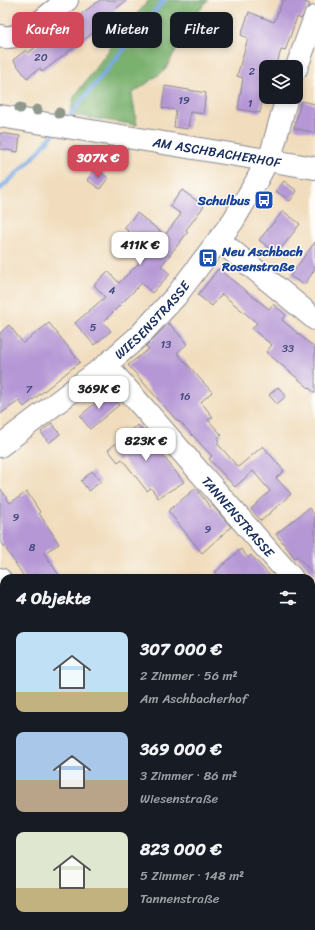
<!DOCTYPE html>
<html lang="de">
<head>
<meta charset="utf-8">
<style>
	:root { --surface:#171b24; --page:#242831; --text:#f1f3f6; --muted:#9ea1a6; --accent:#d1495b }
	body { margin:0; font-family:Sriracha,sans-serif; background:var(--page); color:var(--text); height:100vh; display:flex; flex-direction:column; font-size:15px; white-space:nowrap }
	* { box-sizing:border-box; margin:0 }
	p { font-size:13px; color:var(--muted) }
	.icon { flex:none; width:22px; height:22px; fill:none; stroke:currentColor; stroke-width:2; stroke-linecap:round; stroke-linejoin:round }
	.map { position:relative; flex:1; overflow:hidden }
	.panel { position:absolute; left:0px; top:574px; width:315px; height:356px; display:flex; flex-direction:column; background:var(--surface); border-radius:12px 12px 0 0; box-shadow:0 2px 6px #0003 }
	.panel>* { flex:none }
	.top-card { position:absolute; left:12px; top:12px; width:291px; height:36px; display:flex; gap:8px }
	.controls { position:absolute; left:259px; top:60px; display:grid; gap:8px }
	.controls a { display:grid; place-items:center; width:44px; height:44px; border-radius:8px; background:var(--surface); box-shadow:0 2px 6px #0003; font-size:20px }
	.price { position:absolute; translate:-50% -34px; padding:0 9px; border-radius:8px; background:#fff; color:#222; font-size:13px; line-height:26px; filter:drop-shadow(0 1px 2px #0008) }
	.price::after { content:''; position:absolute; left:50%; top:24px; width:12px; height:9px; margin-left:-6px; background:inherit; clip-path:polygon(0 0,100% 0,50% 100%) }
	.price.current { background:var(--accent); color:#fff }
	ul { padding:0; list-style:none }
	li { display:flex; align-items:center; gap:12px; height:100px; padding:0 16px }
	li span { display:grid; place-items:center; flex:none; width:112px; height:80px; border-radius:8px; color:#555 }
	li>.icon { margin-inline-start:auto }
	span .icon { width:48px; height:48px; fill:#fffc; stroke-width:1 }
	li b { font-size:17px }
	h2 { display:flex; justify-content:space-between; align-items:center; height:48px; padding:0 16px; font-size:17px }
	.chip { padding:0 14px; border-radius:8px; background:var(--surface); box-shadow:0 2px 6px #0003; font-size:14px; line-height:36px }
	.chip.current { background:var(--accent); color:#fff }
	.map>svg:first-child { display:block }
</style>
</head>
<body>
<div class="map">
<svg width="315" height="930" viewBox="0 0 315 930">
	<rect width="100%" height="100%" fill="#fdfcf7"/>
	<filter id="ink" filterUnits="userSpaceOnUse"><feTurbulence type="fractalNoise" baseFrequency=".025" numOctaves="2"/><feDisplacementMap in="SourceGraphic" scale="8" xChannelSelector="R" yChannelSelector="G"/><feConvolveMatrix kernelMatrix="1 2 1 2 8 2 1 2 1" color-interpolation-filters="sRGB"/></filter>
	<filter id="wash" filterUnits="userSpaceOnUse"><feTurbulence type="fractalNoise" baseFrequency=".012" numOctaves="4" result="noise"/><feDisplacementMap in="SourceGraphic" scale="16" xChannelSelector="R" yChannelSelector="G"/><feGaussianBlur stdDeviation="0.9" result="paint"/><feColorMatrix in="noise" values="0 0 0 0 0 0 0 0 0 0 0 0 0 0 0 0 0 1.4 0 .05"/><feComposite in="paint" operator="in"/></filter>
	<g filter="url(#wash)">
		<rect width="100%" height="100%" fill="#f1ddbd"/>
		<!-- industrial -->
		<path fill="#c1c2dd" d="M 0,821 L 4,828 L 4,922 L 0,925 Z"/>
		<!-- forest -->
		<path fill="#7ab16e" stroke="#4a7066" d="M 149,0 L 208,0 L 194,17 L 165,70 L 132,94 L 137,125 L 70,115 L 74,97 L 129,23 Z"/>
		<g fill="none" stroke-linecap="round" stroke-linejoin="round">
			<!-- stream -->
			<path stroke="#79a9e3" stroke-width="4.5" d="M 66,120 L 164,0
				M 0,189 L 32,159 L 56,131"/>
		</g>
		<g id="blocks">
			<!-- building -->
			<path fill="#b597d5" d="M 100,0 L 127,0 L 109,14 L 112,18 L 89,36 L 42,72 L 40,68 L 27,78 L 13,60 L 26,50 L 28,53 L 74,16 L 76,18 Z
				M 283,0 L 299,0 L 310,4 L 301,19 L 297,17 L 285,51 L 281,50 L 276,67 L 266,67 L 266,79 L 260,113 L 238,109 L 243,78 L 237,76 L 248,38 L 241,35 L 249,12 L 274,22 Z
				M 165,86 L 206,93 L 203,114 L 190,112 L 188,129 L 174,127 L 176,110 L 162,108 Z
				M 301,101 L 315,104 L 315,133 L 294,128 Z
				M 0,133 L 20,136 L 18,152 L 0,149 Z
				M 96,168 L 108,178 L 100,189 L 87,180 Z
				M 284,181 L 297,191 L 290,201 L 276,191 Z
				M 182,190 L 204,206 L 186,230 L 188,232 L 161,266 L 170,274 L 152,293 L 142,283 L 103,322 L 111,331 L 94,345 L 75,323 L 105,297 L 94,285 L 108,271 L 119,283 L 152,250 L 124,228 L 137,213 L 165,235 L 181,214 L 170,206 Z
				M 283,211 L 300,224 L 277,254 L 259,240 Z
				M 315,242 L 315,269 L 304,285 L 290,276 Z
				M 218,269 L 269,309 L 273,304 L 286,315 L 282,320 L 315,348 L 315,393 L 266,352 L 272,345 L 252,329 L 257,323 L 222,294 L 212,306 L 198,295 Z
				M 49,323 L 80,362 L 24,407 L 19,401 L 0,414 L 0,333 L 9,325 L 23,343 Z
				M 169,323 L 187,344 L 177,353 L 212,392 L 201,402 L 213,417 L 208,420 L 222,435 L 217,439 L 219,441 L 217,443 L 238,467 L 263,446 L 284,471 L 276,478 L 291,494 L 261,521 L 251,509 L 270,491 L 253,471 L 235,487 L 209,459 L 212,456 L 179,421 L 178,422 L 128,365 L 149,349 L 146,346 Z
				M 278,387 L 286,396 L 277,404 L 269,395 Z
				M 108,392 L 119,405 L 90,429 L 80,416 Z
				M 52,423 L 60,434 L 49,443 L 41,432 Z
				M 138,425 L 184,482 L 158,498 L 151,488 L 147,491 L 122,459 L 118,462 L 108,450 Z
				M 92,471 L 101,481 L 89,491 L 81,481 Z
				M 0,488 L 10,503 L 27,492 L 40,512 L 39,513 L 59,544 L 44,553 L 61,578 L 25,578 L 0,540 Z
				M 196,488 L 210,507 L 212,505 L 231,527 L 202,553 L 168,511 Z
				M 309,508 L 315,515 L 315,576 L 297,556 L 295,558 L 276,534 Z
				M 241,549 L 248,558 L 251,555 L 272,578 L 220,578 L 215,572 Z"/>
		</g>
	</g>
	<g filter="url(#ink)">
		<use href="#blocks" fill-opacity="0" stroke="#86868e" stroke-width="1"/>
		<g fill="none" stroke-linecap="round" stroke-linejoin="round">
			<defs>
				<g id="minor">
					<path d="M 0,36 C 20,44 51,12 67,0"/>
					<path d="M 296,69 L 315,17"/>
					<path id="s1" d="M 0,116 L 315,168"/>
					<path d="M 219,240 L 315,319"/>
					<path id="s2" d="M 106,365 L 292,578"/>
					<path id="s3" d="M 0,446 L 106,365 L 140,335 L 176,296 L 233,221 L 256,182 L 272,151 L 287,97"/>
					<path d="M 0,579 L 4,585"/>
					<path d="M 311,600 L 315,605"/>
					<path d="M 311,700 L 315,697"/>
				</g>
			</defs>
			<!-- minor casing -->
			<use href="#minor" stroke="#86868e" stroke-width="24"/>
			<!-- path -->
			<path stroke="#86868e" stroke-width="2.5" stroke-dasharray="1 3" stroke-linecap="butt" d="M 217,926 L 220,930"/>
			<!-- minor -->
			<use href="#minor" stroke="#fff" stroke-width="22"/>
		</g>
		<!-- trees -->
		<g fill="#90988e">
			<circle cx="20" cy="108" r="5.5"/>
			<circle cx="37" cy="110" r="5.5"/>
			<circle cx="59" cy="113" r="5.5"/>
		</g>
	</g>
	<!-- icons -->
	<defs>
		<symbol id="bus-square" viewBox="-11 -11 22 22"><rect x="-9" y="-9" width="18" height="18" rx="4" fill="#1a4fb4" stroke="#fdfcf7"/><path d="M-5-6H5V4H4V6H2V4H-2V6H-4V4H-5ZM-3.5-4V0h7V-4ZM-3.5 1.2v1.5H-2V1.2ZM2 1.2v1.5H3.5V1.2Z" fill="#fff"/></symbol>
	</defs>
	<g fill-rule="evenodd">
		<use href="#bus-square" x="253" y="189" width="22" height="22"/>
		<use href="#bus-square" x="197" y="247" width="22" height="22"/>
	</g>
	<g text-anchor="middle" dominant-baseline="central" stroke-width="3" stroke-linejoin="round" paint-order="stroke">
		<!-- number labels -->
		<g font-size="11" fill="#42497c">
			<text x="41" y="57">20</text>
			<text x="252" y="71">2</text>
			<text x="184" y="100">19</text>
			<text x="250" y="103">1</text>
			<text x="112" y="290">4</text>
			<text x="93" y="327">5</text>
			<text x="166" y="344">13</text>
			<text x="288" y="348">33</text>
			<text x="29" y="389">7</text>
			<text x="185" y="396">16</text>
			<text x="16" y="517">9</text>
			<text x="208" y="529">9</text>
			<text x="32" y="547">8</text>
		</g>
		<!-- street labels -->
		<g font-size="13" fill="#1b2f5e" stroke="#fdfcf7">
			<text stroke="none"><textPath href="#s1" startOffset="220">AM ASCHBACHERHOF</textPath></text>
			<text stroke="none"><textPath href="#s3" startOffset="198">WIESENSTRASSE</textPath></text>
			<text stroke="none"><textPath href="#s2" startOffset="201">TANNENSTRASSE</textPath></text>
		</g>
		<!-- transit labels -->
		<g font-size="13" font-weight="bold" fill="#164399" stroke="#fdfcf7" text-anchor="end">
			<text x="250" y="200">Schulbus</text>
			<text x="222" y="251" text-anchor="start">Neu Aschbach<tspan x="222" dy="15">Rosenstraße</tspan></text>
		</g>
	</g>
</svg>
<div class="controls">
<a><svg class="icon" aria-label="layers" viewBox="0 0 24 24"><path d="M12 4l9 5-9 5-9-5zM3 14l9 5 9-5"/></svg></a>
</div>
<b class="price current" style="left:98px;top:179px">307K €</b>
<b class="price" style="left:140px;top:266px">411K €</b>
<b class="price" style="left:99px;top:410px">369K €</b>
<b class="price" style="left:146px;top:462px">823K €</b>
<div class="top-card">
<a class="chip current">Kaufen</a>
<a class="chip">Mieten</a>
<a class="chip">Filter</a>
</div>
<section class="panel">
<h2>4 Objekte<svg class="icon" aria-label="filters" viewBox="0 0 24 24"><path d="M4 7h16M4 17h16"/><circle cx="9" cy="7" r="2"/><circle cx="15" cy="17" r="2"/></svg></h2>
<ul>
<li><span style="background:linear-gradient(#bfe0f5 75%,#c2b280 0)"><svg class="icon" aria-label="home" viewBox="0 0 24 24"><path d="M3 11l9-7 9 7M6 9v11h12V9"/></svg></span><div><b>307 000 €</b><p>2 Zimmer · 56 m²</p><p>Am Aschbacherhof</p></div></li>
<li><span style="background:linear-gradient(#a9c7e8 60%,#b9a48a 0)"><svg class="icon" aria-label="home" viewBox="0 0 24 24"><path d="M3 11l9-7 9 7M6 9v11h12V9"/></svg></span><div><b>369 000 €</b><p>3 Zimmer · 86 m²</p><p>Wiesenstraße</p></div></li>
<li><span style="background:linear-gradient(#dfe7d0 70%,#c2b280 0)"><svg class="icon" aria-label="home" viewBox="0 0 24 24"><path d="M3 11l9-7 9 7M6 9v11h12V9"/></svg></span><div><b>823 000 €</b><p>5 Zimmer · 148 m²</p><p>Tannenstraße</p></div></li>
</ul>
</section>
</div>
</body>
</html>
